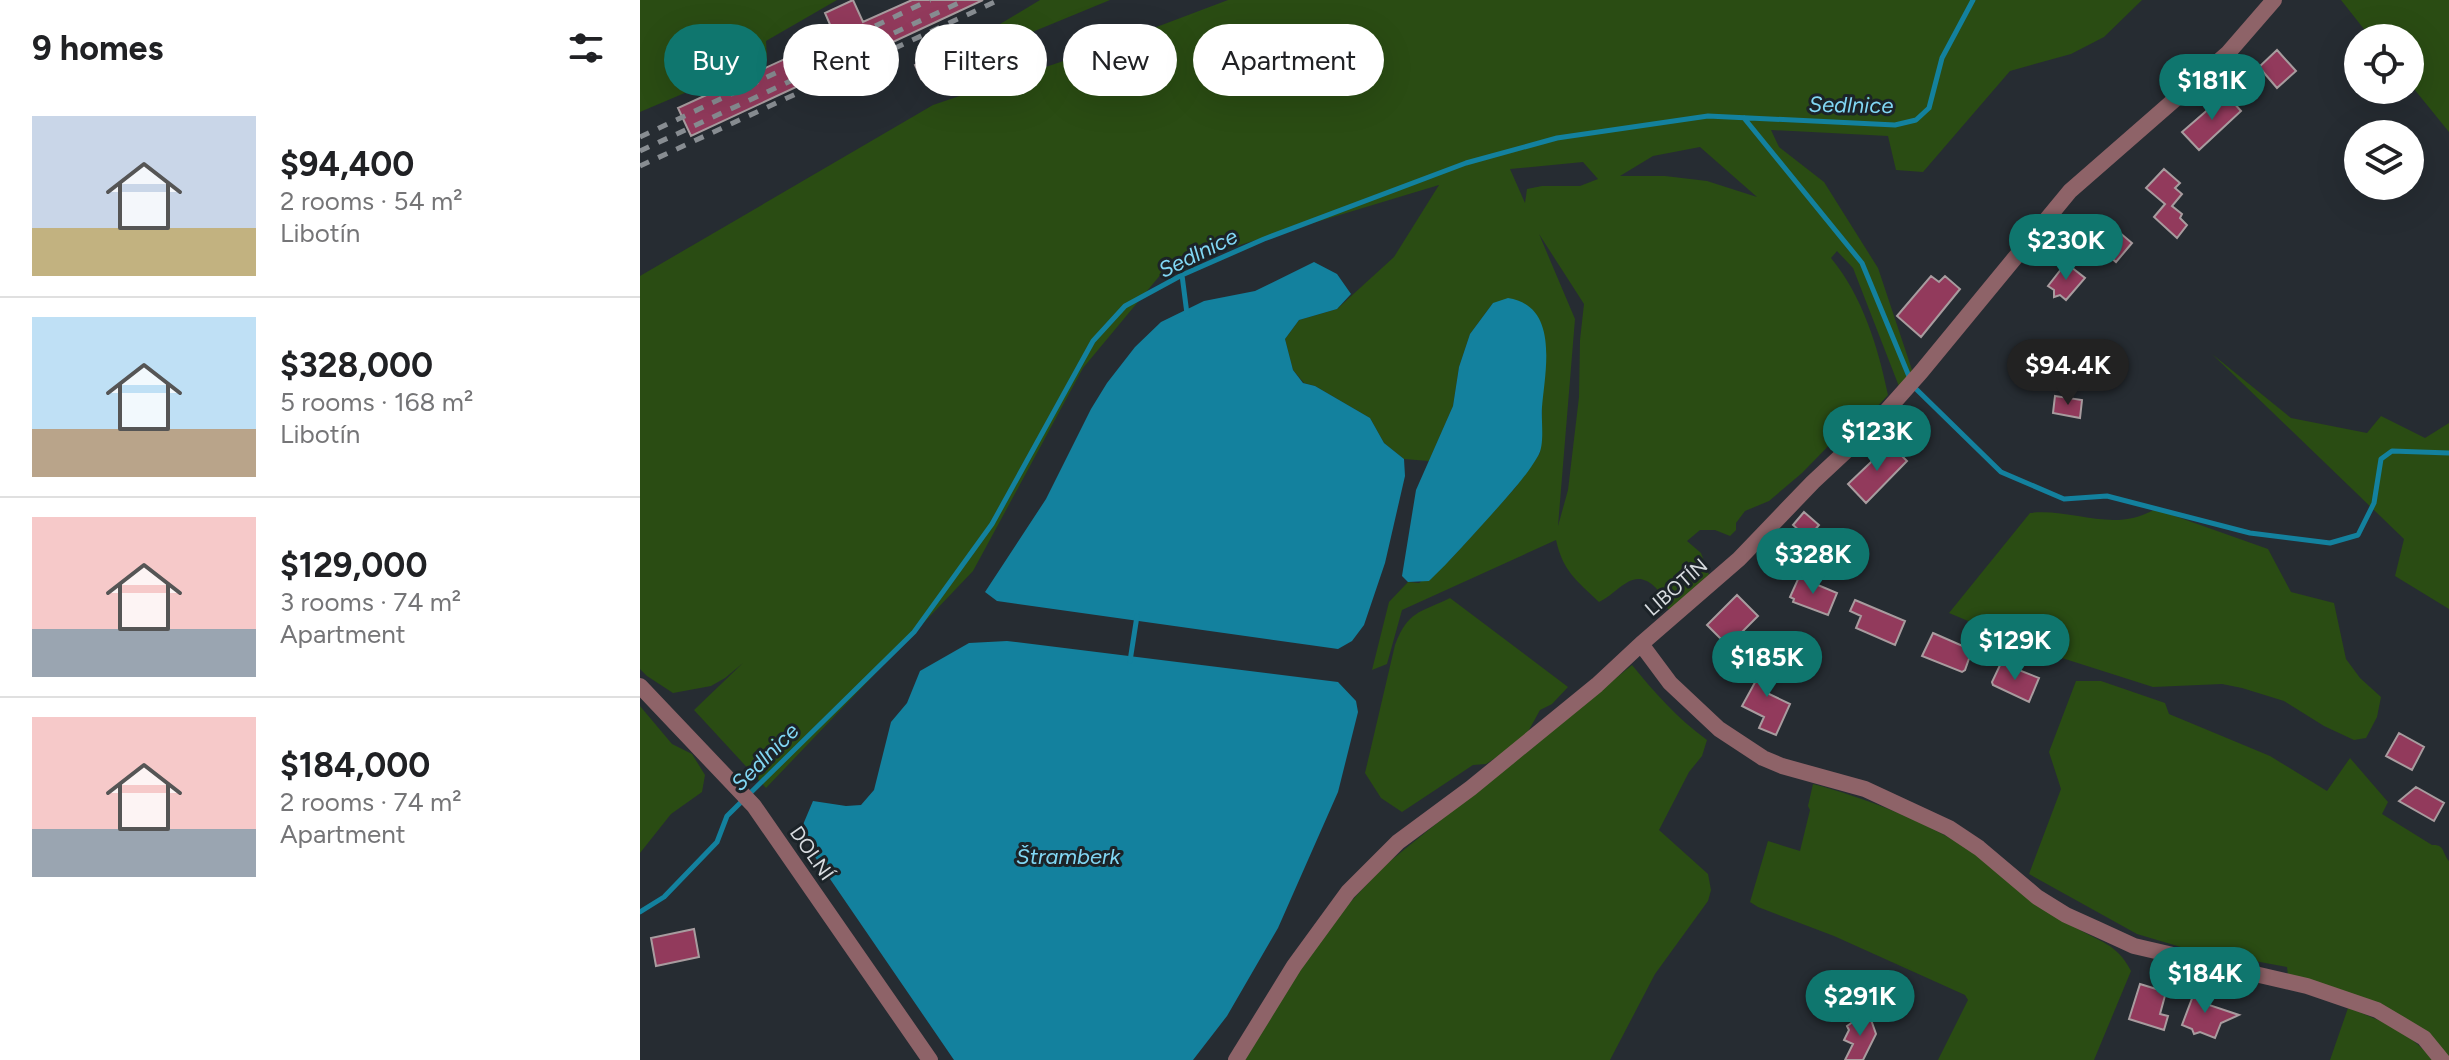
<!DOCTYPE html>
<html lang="en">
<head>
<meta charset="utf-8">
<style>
	:root { --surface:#fff; --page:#f6f6f6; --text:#202124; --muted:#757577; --line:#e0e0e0; --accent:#0f766e }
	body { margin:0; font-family:Figtree,sans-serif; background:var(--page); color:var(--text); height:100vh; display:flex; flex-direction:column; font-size:30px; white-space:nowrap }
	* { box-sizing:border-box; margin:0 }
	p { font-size:26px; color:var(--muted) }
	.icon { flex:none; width:44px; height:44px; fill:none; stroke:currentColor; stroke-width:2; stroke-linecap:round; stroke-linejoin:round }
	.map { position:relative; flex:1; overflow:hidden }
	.side { display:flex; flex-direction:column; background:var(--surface); width:640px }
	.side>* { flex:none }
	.top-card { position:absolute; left:24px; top:24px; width:760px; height:72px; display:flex; gap:16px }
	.buttons { position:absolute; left:1704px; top:24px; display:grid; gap:16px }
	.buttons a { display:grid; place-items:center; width:80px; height:80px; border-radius:50%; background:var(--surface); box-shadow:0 8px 32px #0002; font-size:40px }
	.price { position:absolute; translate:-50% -68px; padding:0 18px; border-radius:28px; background:var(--accent); color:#fff; font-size:26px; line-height:52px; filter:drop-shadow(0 2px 4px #0008) }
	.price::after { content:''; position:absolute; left:50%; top:48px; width:24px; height:18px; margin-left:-12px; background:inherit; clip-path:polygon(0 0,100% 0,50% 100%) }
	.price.selected { background:#222; color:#fff }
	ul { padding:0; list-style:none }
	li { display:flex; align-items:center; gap:24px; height:200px; padding:0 32px }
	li+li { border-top:2px solid var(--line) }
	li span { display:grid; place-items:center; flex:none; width:224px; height:160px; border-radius:0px; color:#555 }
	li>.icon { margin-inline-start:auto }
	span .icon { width:96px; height:96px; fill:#fffc; stroke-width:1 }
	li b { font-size:34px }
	h2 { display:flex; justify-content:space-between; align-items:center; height:96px; padding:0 32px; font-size:34px }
	.tag { padding:0 28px; border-radius:36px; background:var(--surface); box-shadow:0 8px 32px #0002; font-size:28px; line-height:72px }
	.tag.selected { background:var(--accent); color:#fff }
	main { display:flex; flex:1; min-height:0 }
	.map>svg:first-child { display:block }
</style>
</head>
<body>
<main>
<section class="side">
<h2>9 homes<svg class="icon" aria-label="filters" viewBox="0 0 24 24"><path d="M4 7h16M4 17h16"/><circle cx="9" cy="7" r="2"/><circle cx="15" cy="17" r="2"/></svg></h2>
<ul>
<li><span style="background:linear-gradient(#c9d6e8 70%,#c2b280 0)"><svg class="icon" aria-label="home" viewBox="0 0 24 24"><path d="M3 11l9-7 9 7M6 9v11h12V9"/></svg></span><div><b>$94,400</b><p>2 rooms · 54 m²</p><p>Libotín</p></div></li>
<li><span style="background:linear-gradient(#bfe0f5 70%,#b9a48a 0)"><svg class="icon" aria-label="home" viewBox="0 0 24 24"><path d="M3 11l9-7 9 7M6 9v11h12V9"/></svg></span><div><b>$328,000</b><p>5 rooms · 168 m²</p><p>Libotín</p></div></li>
<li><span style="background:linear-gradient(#f6c9c9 70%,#9aa5b1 0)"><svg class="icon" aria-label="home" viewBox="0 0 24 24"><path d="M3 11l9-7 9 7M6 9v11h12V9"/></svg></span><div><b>$129,000</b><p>3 rooms · 74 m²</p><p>Apartment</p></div></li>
<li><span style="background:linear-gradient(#f6c9c9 70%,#9aa5b1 0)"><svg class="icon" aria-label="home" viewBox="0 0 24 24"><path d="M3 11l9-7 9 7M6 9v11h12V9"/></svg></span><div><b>$184,000</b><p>2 rooms · 74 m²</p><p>Apartment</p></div></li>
</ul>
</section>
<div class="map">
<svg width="1809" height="1060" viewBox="0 0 1809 1060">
	<rect width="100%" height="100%" fill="#262c32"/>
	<!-- green -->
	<path fill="#2a4c13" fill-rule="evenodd" d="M 0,0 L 197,0 L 126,41 L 127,58 L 0,112 Z
		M 400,0 L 470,0 L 346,51 L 345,33 Z
		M 588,0 L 1502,0 L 1464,37 L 1431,54 L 1370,71 L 1283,172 L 1256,170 L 1248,136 L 1131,130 L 1139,147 L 1184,182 L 1238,268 L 1273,373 L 1260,389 L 1213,268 L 1197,251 L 1191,258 C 1223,297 1238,347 1248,395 L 1221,424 L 1203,431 L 1162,473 L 1129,501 L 1105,511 L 1096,523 L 1096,530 L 1090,536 L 1075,530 L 1060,530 L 1047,541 L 1061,553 L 1069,575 L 1029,610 C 1022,603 1022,595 1016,588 C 993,565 980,592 959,602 C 936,580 923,571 916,540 L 762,610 L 747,664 L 732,670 L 749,602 L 768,582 L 779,583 L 809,561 L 875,488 L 900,453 L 902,409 L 853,303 L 830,334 L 819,367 L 813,406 L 789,461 L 764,459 L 744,443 L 730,418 L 675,386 L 664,383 L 653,370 L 645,339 L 659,320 L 697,309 L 754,257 L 799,185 L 527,267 L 443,368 L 333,571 L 126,788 L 54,710 L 103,663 L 85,678 L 71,686 L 33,693 L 7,676 L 0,669 L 0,276 L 293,105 L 453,51 ZM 1060,147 L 1117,197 L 1067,181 L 1025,176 L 980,176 L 1013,156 ZM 943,162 L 958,179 L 940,186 L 902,186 L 887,189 L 885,203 L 870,169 ZM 899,234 L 944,304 L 940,340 L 939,397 L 928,490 L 918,526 L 935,319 Z
		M 1701,0 L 1809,0 L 1809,132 L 1770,84 L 1770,38 L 1731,38 Z
		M 1572,354 L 1651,418 L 1727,433 L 1741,416 L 1785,438 L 1809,423 L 1809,609 L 1755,576 L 1764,539 Z
		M 1515,509 L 1628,549 L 1651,592 L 1694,603 L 1706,659 L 1720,678 L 1741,697 L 1737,717 L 1726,738 L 1714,740 L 1684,726 L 1644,701 L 1602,688 L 1582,684 L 1513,687 L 1400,651 L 1309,613 L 1390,513 C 1434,508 1473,534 1515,509 Z
		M 810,598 L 928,687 L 912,704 L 900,710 L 884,739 L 846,764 L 833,765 L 762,812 L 741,798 L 725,773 L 755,645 C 768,611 779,613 810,598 Z
		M 992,665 C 1014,692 1038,719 1067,740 L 1062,756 L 1049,772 L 1019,830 L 1068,874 L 1071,890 L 1068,901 L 1015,974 L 970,1060 L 605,1060 L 667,957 L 702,911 L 744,866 Z
		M 1436,681 L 1461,681 L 1525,703 L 1529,714 L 1630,756 L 1687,791 L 1710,758 L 1748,802 L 1742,814 L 1792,845 C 1805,844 1802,853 1809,861 L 1809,1059 L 1782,1031 L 1648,975 L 1647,967 L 1544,948 L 1497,934 L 1389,874 L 1421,789 L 1409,752 Z
		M 0,706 L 32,744 L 52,754 L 65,775 L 62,792 L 31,814 L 0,853 Z
		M 1173,784 C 1223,797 1288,822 1331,851 C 1366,876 1398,905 1435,927 C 1459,942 1477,943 1491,971 L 1454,1060 L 1298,1060 L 1328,1000 L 1325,995 L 1194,936 L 1118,907 L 1110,902 L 1128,841 L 1160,851 L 1170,810 L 1168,806 Z
		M 1708,1008 C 1745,1022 1766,1030 1794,1060 L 1690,1060 Z"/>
	<!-- water -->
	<path fill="#13819e" d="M 674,262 L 697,274 L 711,294 L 697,309 L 659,320 L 645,339 L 653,370 L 663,383 L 675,386 L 730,418 L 744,443 L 764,459 L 765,476 L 745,563 L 724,625 L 712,641 L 698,649 L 357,601 L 345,592 L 406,499 L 451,409 L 467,383 L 495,347 L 521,322 L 564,301 L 615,291 Z
		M 868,298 C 920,306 905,371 902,407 C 901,422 905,444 898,456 C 886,477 868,496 852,514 C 831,537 811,560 789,581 L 768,582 L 762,576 L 776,490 L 813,406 L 819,367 L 830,334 L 853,303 Z
		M 367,641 L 698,682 L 716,701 L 718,712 L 698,792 L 638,928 L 587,1016 L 553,1060 L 314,1060 L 175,857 L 162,827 L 173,801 L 206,806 L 221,805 L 234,790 L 251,722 L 267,703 L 280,671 L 329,643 Z"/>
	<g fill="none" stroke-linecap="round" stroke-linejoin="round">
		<!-- stream -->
		<path stroke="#13819e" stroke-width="5" d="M 1104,118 L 1222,263 L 1273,386 L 1361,472 L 1424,499 L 1467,496 L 1610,533 L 1690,543 L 1718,535 L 1734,503 L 1741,459 L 1752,451 L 1809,453
			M 542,275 L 547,314
			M 490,661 L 497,616
			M 0,912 L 24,897 L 77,842 L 87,816 L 274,632 L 352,524 L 453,341 L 485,306 L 542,275 L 624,239 L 826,163 L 917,138 L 1068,116 L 1255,125 L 1276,120 L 1289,108 L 1302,58 L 1333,0"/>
	</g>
	<!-- building -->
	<path fill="#923a5c" stroke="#a89c9f" stroke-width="2" d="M 213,0 L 223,22 L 272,0 L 343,0 L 51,136 L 38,108 L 195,36 L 185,13 Z
		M 1637,50 L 1656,71 L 1637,88 L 1619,67 Z
		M 302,52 L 308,66 L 281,79 L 275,65 Z
		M 1586,94 L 1601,111 L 1559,150 L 1542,132 Z
		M 1524,169 L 1540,183 L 1535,188 L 1542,194 L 1532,206 L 1542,214 L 1540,218 L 1547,225 L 1537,238 L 1514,217 L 1525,204 L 1506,188 Z
		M 1473,227 L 1492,243 L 1476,262 L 1457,246 Z
		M 1426,263 L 1445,278 L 1426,300 L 1420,295 L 1414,297 L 1414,290 L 1408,286 Z
		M 1291,276 L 1299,282 L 1305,276 L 1320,289 L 1281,337 L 1257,316 Z
		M 1415,396 L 1442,400 L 1440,418 L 1413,413 Z
		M 1250,444 L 1267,461 L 1226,503 L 1208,484 Z
		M 1164,512 L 1179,525 L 1168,538 L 1153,525 Z
		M 1159,577 L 1197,593 L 1188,615 L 1153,602 L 1154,599 L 1150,597 Z
		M 1097,595 L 1118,616 L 1088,646 L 1067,625 Z
		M 1215,600 L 1265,621 L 1255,645 L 1216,628 L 1221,616 L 1210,611 Z
		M 1293,633 L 1332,650 L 1325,670 L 1322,672 L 1282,656 Z
		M 1130,655 L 1142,661 L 1127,693 L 1150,704 L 1136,735 L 1119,728 L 1124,717 L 1102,706 Z
		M 1361,663 L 1399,678 L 1389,702 L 1353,685 L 1352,682 Z
		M 1759,733 L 1784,747 L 1772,770 L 1746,756 Z
		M 1776,787 L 1804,803 L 1794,821 L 1759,801 Z
		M 54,929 L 59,957 L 16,966 L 11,938 Z
		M 1500,984 L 1526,992 L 1520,1014 L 1528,1016 L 1524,1030 L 1489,1019 Z
		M 1556,988 L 1573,994 L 1569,1005 L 1599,1015 L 1581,1023 L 1575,1038 L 1560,1032 L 1554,1034 L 1552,1029 L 1542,1025 Z
		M 1224,1014 L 1230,1017 L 1236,1034 L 1223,1060 L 1205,1060 L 1213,1044 L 1204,1040 L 1209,1030 L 1207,1026 Z"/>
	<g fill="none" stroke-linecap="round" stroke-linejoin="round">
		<!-- minor -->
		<path stroke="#8e6368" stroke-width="16" d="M 1001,644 L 1030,683 L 1079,729 L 1123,758 L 1142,766 L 1225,789 L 1309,828 L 1339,848 L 1397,897 L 1426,915 L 1457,929 L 1494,946 L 1667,986 L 1737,1010 L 1784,1038 L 1802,1060
			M 0,686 L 114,806 L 290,1060
			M 596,1060 L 654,966 L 708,892 L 758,842 L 831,788 L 957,685 L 1001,644 L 1099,559 L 1173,482 L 1233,426 L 1281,372 L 1430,191 L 1588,53 L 1634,0"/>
		<!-- rail -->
		<path stroke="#888d92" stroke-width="5" stroke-dasharray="10 10" stroke-linecap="butt" d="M 0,137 L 290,0
			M 0,151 L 325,0
			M 0,166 L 359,0"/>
	</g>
	<g text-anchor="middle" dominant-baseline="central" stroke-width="6" stroke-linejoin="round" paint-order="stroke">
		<!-- street labels -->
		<g font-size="20" fill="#d7dbdf" stroke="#1c2328">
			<text transform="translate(1036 587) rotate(-41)">LIBOTÍN</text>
			<text transform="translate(172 853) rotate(55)">DOLNÍ</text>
		</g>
		<!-- water labels -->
		<g font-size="22" font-style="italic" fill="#81d7f4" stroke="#1c2328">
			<text transform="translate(1211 105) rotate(1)">Sedlnice</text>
			<text transform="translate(558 253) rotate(-26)">Sedlnice</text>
			<text transform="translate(125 757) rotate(-45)">Sedlnice</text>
			<text x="428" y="856">Štramberk</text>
		</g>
	</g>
</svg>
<div class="buttons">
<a><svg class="icon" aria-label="locate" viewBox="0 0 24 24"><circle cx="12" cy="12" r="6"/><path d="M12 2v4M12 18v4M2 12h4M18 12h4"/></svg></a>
<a><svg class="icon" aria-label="layers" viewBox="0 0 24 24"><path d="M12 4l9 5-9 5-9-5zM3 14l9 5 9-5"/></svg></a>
</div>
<b class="price" style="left:1572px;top:122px">$181K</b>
<b class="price" style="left:1426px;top:282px">$230K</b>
<b class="price selected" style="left:1428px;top:407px">$94.4K</b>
<b class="price" style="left:1237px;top:473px">$123K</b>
<b class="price" style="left:1173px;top:596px">$328K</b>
<b class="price" style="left:1375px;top:682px">$129K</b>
<b class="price" style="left:1127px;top:699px">$185K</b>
<b class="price" style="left:1565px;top:1015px">$184K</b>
<b class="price" style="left:1220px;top:1038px">$291K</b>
<div class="top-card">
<a class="tag selected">Buy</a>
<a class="tag">Rent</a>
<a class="tag">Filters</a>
<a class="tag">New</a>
<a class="tag">Apartment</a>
</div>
</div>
</main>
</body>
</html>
